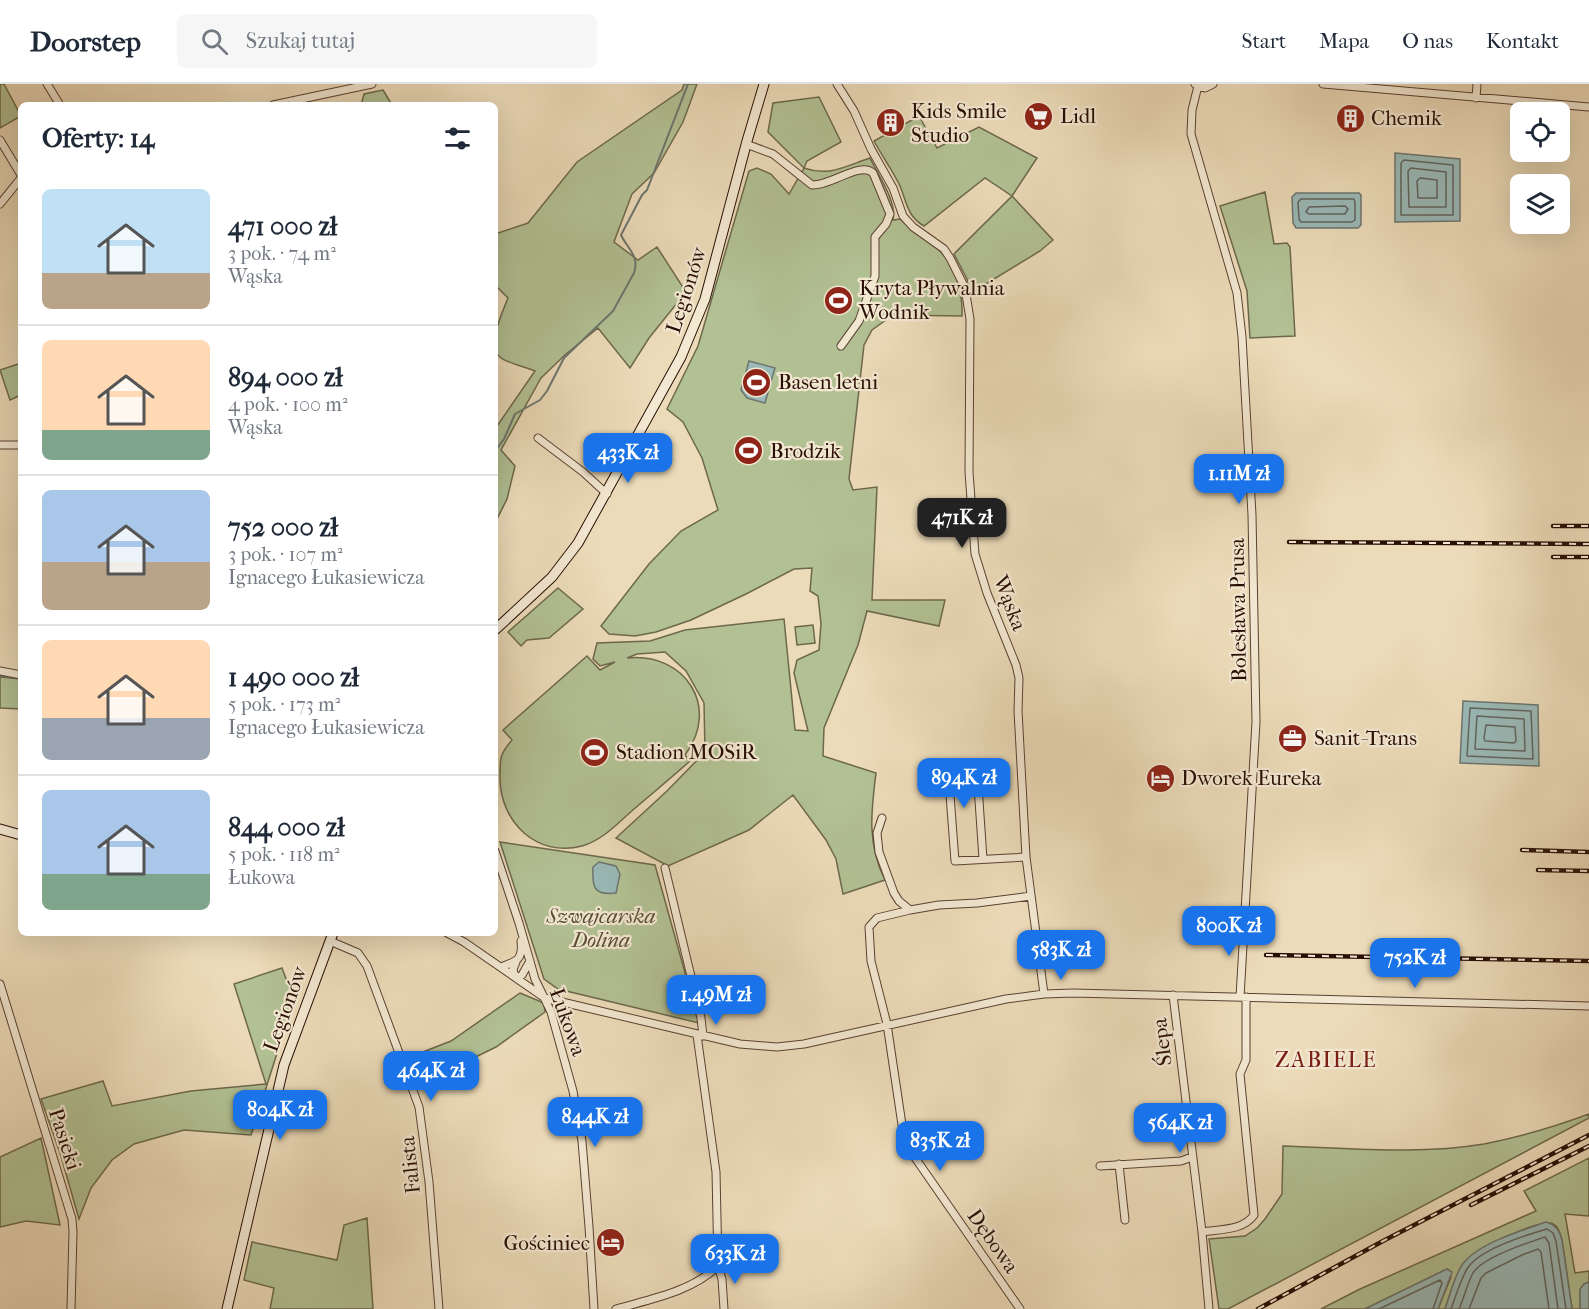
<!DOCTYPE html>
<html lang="pl">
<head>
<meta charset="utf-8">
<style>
	:root { --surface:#fff; --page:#f6f6f7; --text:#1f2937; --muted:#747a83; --line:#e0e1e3; --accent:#1a73e8 }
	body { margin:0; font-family:"IM FELL French Canon",serif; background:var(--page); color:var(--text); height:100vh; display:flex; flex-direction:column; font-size:22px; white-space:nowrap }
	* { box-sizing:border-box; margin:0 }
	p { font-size:20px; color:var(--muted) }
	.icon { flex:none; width:33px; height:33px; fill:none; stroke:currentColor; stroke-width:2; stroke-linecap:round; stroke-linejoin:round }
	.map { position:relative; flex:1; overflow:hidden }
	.drawer { position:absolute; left:18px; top:18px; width:480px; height:834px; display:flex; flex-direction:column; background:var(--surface); border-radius:9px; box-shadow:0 6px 24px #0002 }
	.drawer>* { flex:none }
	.buttons { position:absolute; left:1510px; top:18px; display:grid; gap:12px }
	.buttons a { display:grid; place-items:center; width:60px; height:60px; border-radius:9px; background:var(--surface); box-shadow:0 6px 24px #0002; font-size:30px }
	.price { position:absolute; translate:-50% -51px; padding:0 14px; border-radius:12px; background:var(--accent); color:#fff; font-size:20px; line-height:39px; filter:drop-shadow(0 2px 3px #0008) }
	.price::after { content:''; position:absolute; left:50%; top:36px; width:18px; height:14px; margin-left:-9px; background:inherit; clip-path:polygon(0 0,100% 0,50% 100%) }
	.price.selected { background:#222; color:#fff }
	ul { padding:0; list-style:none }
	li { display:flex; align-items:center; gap:18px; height:150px; padding:0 24px }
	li+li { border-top:2px solid var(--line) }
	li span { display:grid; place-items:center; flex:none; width:168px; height:120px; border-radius:9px; color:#555 }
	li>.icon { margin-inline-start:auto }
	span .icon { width:72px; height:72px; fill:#fffc; stroke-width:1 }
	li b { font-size:26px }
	h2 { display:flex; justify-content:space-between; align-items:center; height:72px; padding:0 24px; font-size:26px }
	header { display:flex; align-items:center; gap:36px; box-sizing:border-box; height:84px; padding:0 30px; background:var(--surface); border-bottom:2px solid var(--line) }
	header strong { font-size:28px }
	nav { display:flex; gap:33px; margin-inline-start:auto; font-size:21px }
	.search { width:420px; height:54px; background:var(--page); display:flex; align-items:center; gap:15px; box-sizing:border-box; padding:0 21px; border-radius:9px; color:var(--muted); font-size:22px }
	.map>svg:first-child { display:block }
</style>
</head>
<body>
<header>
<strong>Doorstep</strong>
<div class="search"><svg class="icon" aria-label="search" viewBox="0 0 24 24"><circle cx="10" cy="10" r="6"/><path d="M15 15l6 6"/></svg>Szukaj tutaj</div>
<nav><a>Start</a><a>Mapa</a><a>O nas</a><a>Kontakt</a></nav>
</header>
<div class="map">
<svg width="1589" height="1225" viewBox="0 0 1589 1225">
	<rect width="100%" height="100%" fill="#ecdbb9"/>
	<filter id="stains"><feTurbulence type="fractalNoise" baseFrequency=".00333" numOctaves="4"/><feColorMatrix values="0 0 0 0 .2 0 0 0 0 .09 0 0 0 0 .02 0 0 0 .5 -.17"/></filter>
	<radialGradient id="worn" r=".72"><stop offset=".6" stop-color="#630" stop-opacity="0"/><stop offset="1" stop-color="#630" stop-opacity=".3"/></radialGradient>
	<!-- green -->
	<path fill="#b2c194" stroke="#6d684c" stroke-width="1.5" d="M 0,0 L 4,0 L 21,32 L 0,44 Z
		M 684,0 L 697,0 L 683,38 L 654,89 L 632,110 L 614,158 L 638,176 L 657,163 L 686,208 L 649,254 L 630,284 L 598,244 L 566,270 L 541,294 L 501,366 L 515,382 L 507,415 L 495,439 L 495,345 L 535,287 C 526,283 506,279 500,273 C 486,262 503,227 508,214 L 495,201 L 495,150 L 528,139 L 577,78 L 682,6 Z
		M 383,6 L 392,21 L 361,21 L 364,10 Z
		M 819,13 L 841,58 L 807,77 L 804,84 C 829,93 846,82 870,74 C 878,91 897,117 893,136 L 900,135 C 913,147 928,155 940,167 C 956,183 963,210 962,232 L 893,231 L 872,246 L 864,261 L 849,395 L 853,406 L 877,403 L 872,516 L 945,516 L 939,542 L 867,527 L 858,561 L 824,644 L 823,672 L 876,689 C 871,728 867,760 885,796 L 843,810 L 836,775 L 826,756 L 793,711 L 749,746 L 668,782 L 616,754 L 667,707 L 705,668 L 704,619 L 686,587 L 665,568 L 637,570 L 627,574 C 685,568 721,623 685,671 L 690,677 C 672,693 653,709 634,725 C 618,739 603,756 582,762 C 537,774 500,738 500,694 C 500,675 499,671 512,656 L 503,646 L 587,572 L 600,586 L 615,578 L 600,582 L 593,575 L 597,559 L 650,557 L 685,546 L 784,535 L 795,646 L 808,647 L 794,589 L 797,576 L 819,566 L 821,540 L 818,512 L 810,507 L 812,484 L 794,485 L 746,510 L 691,536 L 656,548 L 635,552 L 609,550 L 601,542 L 649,480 L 681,447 L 718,426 L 702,374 L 683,338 L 667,325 L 698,262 L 749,87 L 757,84 L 771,90 L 789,110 L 804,84 L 768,48 L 773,19 Z
		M 919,32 L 937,64 L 979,43 L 1037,74 L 1012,112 L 1053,156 L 1040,167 L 971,209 L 967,195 L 954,170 L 1012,112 L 985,94 L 924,142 C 907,132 907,119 900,102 C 893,87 882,72 874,57 Z
		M 1265,108 L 1274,160 L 1287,159 L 1290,163 L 1295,252 L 1250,254 L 1247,207 L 1220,122 Z
		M 21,279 L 21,311 L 10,316 L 0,286 Z
		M 558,504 L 583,525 L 549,554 L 527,556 L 521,562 L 508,548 Z
		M 813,541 L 815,559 L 797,561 L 795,543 Z
		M 0,593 L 21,595 L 21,625 L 0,624 Z
		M 500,758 L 655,781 L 699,939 L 558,905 L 544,895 Z
		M 282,884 L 294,916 L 251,1051 L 184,1046 L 134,1060 L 112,1076 L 91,1104 L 79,1135 L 60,1069 L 41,1015 L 103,997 L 112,1022 L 191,1007 L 266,1000 L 234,900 Z
		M 520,909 L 544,919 L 545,928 L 496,963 L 457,982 L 457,991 L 418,995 L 410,973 L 451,957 Z
		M 1589,1030 L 1589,1034 L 1228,1225 L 1219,1225 L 1209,1155 L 1245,1152 L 1257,1144 L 1265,1135 L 1282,1110 L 1283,1062 C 1349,1064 1418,1071 1484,1060 C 1520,1053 1554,1043 1589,1030 Z
		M 41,1054 L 60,1141 L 26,1137 L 0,1143 L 0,1073 Z
		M 1589,1074 L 1589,1132 L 1565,1130 L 1575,1189 L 1589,1187 L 1589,1198 L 1584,1200 L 1580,1206 L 1580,1225 L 1572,1225 L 1562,1156 C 1560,1150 1559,1143 1553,1140 C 1540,1133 1470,1169 1462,1182 C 1454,1194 1450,1211 1445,1225 L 1438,1225 L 1451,1193 L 1447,1185 L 1365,1225 L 1321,1225 L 1360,1205 L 1536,1127 L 1524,1107 Z
		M 367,1134 L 373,1225 L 270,1225 L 274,1204 L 244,1196 L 252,1158 L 337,1176 L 344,1141 Z"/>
	<!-- water -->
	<path fill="#9ab9b7" stroke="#6c756f" stroke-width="1.5" d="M 1395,69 L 1460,75 L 1460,137 L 1395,138 Z
		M 1296,109 L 1359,109 L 1361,111 L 1361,141 L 1358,144 L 1296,144 L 1293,139 L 1292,113 Z
		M 749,277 L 775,284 L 771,297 L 752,291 L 748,294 L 751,298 L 754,296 L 770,301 L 765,319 L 747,314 L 741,306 Z
		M 1463,617 L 1538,621 L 1539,682 L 1460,679 Z
		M 599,778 L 616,782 L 620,790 L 616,809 C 593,812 592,802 593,783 Z
		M 1546,1138 C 1556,1141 1559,1146 1562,1156 L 1572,1225 L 1445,1225 C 1450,1211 1454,1193 1462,1181 C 1476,1160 1523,1146 1546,1138 Z
		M 1447,1185 L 1452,1188 L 1438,1225 L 1365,1225 Z
		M 1589,1198 L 1589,1225 L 1580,1225 L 1580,1205 L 1584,1200 Z"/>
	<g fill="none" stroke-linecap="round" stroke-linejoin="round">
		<!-- shore -->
		<path stroke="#61645e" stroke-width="1.5" d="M 1404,76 L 1453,81 L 1453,131 L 1401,131 L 1401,79 Z
			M 1411,84 L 1446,88 L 1446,123 L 1409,123 L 1408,87 Z
			M 1420,94 L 1437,96 L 1437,114 L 1418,114 L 1417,97 Z
			M 1301,115 L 1354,115 L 1355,118 L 1355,136 L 1352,138 L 1301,138 L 1299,135 L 1298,118 Z
			M 1345,122 L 1348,125 L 1345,130 L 1309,130 L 1306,128 L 1309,123 Z
			M 1470,624 L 1531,627 L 1533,675 L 1467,672 Z
			M 1477,632 L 1524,635 L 1525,667 L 1475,665 Z
			M 1486,641 L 1515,643 L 1516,657 L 1514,659 L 1485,657 L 1484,654 Z
			M 1379,1225 L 1440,1196 L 1442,1199 L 1433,1225
			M 1451,1225 C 1456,1212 1460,1197 1467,1185 C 1478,1166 1526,1151 1547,1145 L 1553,1149 L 1556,1157 L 1566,1225
			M 1459,1225 C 1464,1214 1467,1200 1473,1189 C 1483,1173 1527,1159 1545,1153 L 1549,1159 L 1558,1225
			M 1469,1225 L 1481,1194 L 1486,1189 L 1522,1171 L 1538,1165 L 1541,1168 L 1549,1225"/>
		<!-- stream -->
		<path stroke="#6c756f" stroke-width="2" d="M 495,367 L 504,355 L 515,330 L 540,316 L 547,307 L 564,274 L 613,227 L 634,189 C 640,172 627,164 621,151 L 642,111 L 647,106 L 688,0
			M 0,592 L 21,594"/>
		<defs>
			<path id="street" d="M 47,0 L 60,21
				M 837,0 L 854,27 L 871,65 L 893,104 L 903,132 L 913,143 L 944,165 L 950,174 L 965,204 L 970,235 L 969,388 L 975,470 L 987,509 L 1016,581 L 1019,594 L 1018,627 L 1026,773 L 1044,910
				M 1195,0 L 1205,4 L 1213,0
				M 1323,0 L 1589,23
				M 1198,2 L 1192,26 L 1191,50 L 1237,209 L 1242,253 L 1252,431 L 1256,638 L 1240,913
				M 1476,14 L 1477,0
				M 273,21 L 372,0
				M 0,56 L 21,91
				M 746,60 L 773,70 L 812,101 C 831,102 860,77 873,89 L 890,130 L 886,140 L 875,153 L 875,192 L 859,237 L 841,262
				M 0,120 L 21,94
				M 538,354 L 583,388 L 607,410
				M 0,361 L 21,361
				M 0,587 L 21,591
				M 882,734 L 877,749 L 879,768 L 894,809 L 899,817 L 910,826
				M 495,767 L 519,839 L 535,895 L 551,928 L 573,1007 L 582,1057 L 589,1143 L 594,1225
				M 983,775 L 978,702 L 971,697 L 949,698 L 955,777 L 1026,773
				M 665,784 L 701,934 L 703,952
				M 447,849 L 464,858 L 545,914 L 740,960 L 777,963 L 804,960 L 1006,915 L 1044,910 L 1073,909 L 1589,922
				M 330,857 L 358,869 L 367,882 L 419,1023 L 429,1098 L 439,1225
				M 516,878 L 513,885 L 515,893 L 522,891 L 530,877
				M 501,883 C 517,877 523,876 521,857
				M 0,900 L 72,1135 L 73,1148 L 71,1225
				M 1173,911 L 1202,1148 L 1209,1225
				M 1119,1080 L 1125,1136
				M 1100,1082 L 1181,1077 L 1192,1073
				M 1202,1148 C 1219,1145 1243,1147 1254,1131 L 1240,990 L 1246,976 L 1246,913
				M 718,1182 L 722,1195 L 724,1225
				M 616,1225 C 651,1215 691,1208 718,1182 L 716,1088 L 697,951
				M 1020,1225 L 909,1065 L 904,1054 L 887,940 L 871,877 L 869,843 L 877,834 L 910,826 L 939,821 L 977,819 L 1031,812"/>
			<path id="secondary" d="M 495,546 L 552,493 L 578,459 L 681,273 L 705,215 L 747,57 L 764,0
				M 0,745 L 21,751
				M 227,1225 L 284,981 L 333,849"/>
		</defs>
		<!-- street casing -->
		<use href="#street" stroke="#594131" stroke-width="9"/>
		<!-- secondary casing -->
		<use href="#secondary" stroke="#280e04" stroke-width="11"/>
		<!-- street -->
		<use href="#street" stroke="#f3e8d2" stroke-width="7"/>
		<!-- secondary -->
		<use href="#secondary" stroke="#f3e8d2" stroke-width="9"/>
		<defs>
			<path id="rail" d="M 1553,442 L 1589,442
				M 1289,458 L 1589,460
				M 1553,473 L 1589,473
				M 1522,766 L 1589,768
				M 1538,786 L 1589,787
				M 1266,871 L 1589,877
				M 1471,1121 L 1589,1062
				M 1258,1225 L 1383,1157 L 1589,1051"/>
		</defs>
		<!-- rail casing -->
		<use href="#rail" stroke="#280e04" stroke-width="4.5"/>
		<!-- rail -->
		<use href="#rail" stroke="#f3e8d2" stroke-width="2" stroke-dasharray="7" stroke-linecap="butt"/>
	</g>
	<!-- icons -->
	<defs>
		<symbol id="supermarket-disc" viewBox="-11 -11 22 22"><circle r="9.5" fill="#8f2418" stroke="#f3e8d2"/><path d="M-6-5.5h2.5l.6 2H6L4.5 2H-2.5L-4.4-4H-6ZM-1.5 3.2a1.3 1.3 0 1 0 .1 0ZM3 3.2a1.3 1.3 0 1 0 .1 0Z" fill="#fff"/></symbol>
		<symbol id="building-disc" viewBox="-11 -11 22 22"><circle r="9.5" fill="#8f2418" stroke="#f3e8d2"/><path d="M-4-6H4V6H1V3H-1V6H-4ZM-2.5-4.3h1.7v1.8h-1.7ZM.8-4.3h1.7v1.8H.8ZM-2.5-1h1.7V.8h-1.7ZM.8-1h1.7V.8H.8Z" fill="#fff"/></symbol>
		<symbol id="stadium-disc" viewBox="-11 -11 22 22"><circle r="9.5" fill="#8f2418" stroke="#f3e8d2"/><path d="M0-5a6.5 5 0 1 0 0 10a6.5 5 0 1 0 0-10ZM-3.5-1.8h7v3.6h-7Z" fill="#fff"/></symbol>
		<symbol id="office-disc" viewBox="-11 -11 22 22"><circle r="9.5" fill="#8f2418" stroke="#f3e8d2"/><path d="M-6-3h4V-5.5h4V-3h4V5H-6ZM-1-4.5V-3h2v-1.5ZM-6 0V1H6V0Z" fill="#fff"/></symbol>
		<symbol id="hotel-disc" viewBox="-11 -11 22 22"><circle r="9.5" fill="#8f2418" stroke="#f3e8d2"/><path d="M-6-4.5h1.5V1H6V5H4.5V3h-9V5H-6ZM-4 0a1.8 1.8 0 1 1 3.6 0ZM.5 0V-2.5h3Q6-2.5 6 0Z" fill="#fff"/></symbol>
	</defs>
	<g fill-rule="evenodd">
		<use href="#supermarket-disc" x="1022" y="16" width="33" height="33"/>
		<use href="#building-disc" x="1334" y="18" width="33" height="33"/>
		<use href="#building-disc" x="874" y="22" width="33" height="33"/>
		<use href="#stadium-disc" x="822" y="200" width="33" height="33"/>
		<use href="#stadium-disc" x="740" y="282" width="33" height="33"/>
		<use href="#stadium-disc" x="732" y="350" width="33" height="33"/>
		<use href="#office-disc" x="1276" y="638" width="33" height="33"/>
		<use href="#stadium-disc" x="578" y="652" width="33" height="33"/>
		<use href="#hotel-disc" x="1144" y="678" width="33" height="33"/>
		<use href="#hotel-disc" x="594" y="1142" width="33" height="33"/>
	</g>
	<g text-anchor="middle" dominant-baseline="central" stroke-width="4.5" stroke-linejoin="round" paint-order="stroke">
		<!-- poi labels -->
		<g font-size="21" fill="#280e04" stroke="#f3e8d2" text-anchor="start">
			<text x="911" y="27">Kids Smile<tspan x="911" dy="24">Studio</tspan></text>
			<text x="1060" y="32">Lidl</text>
			<text x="1371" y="34">Chemik</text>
			<text x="859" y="204">Kryta Pływalnia<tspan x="859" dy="24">Wodnik</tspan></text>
			<text x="778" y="298">Basen letni</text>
			<text x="770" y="367">Brodzik</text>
			<text x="1314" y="654">Sanit-Trans</text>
			<text x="616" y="668">Stadion MOSiR</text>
			<text x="1181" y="694">Dworek Eureka</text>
			<text x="590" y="1159" text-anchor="end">Gościniec</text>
		</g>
		<!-- street labels -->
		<g font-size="21" fill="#280e04" stroke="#f3e8d2">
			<text transform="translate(686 206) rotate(-72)">Legionów</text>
			<text transform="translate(1010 519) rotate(69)">Wąska</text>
			<text transform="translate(1238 526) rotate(-91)">Bolesława Prusa</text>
			<text transform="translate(285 925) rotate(-70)">Legionów</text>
			<text transform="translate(568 938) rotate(70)">Łukowa</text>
			<text transform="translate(1162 958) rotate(-97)">Ślepa</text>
			<text transform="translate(65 1055) rotate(72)">Pasieki</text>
			<text transform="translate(410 1081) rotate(-96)">Falista</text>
			<text transform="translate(993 1157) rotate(55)">Dębowa</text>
		</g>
		<!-- park labels -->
		<g font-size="21" font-style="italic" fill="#584d36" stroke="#f3e8d2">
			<text x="601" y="832">Szwajcarska<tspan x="601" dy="24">Dolina</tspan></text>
		</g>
		<!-- neighbourhood labels -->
		<g font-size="22" letter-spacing="1.5" fill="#7a1f14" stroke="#f3e8d2">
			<text x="1326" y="976">ZABIELE</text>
		</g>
	</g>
	<rect width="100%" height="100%" filter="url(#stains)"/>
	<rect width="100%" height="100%" fill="url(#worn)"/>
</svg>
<div class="buttons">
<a><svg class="icon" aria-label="locate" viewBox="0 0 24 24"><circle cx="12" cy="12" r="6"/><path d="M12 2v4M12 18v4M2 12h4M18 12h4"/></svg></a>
<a><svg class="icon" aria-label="layers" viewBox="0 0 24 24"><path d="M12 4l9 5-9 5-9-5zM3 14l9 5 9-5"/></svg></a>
</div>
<b class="price" style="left:628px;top:400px">433K zł</b>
<b class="price" style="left:1239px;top:421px">1.11M zł</b>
<b class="price selected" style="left:962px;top:465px">471K zł</b>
<b class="price" style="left:964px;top:725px">894K zł</b>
<b class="price" style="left:1229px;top:873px">800K zł</b>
<b class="price" style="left:1061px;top:897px">583K zł</b>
<b class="price" style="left:1415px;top:905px">752K zł</b>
<b class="price" style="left:716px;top:942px">1.49M zł</b>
<b class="price" style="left:431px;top:1018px">464K zł</b>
<b class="price" style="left:280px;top:1057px">804K zł</b>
<b class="price" style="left:595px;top:1064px">844K zł</b>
<b class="price" style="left:1180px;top:1070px">564K zł</b>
<b class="price" style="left:940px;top:1088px">835K zł</b>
<b class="price" style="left:735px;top:1201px">633K zł</b>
<section class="drawer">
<h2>Oferty: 14<svg class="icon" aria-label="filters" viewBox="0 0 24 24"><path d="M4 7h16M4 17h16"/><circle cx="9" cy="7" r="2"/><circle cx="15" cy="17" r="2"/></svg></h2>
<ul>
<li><span style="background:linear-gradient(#bfe0f5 70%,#b9a48a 0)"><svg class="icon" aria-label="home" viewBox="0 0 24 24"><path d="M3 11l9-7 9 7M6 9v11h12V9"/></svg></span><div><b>471 000 zł</b><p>3 pok. · 74 m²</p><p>Wąska</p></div></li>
<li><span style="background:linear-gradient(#ffd9b3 75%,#7fa58c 0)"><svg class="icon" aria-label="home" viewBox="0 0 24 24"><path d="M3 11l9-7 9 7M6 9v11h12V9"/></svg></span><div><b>894 000 zł</b><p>4 pok. · 100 m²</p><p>Wąska</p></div></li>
<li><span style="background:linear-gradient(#a9c7e8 60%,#b9a48a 0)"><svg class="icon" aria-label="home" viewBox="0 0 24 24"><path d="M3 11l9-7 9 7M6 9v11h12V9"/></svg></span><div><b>752 000 zł</b><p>3 pok. · 107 m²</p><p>Ignacego Łukasiewicza</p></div></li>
<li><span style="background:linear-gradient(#ffd9b3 65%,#9aa5b1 0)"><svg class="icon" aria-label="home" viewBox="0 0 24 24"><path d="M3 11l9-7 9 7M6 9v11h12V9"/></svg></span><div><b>1 490 000 zł</b><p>5 pok. · 173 m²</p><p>Ignacego Łukasiewicza</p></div></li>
<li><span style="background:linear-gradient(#a9c7e8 70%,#7fa58c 0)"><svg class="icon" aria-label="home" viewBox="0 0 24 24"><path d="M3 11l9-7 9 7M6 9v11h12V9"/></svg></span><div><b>844 000 zł</b><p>5 pok. · 118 m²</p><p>Łukowa</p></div></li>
</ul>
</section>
</div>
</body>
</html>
